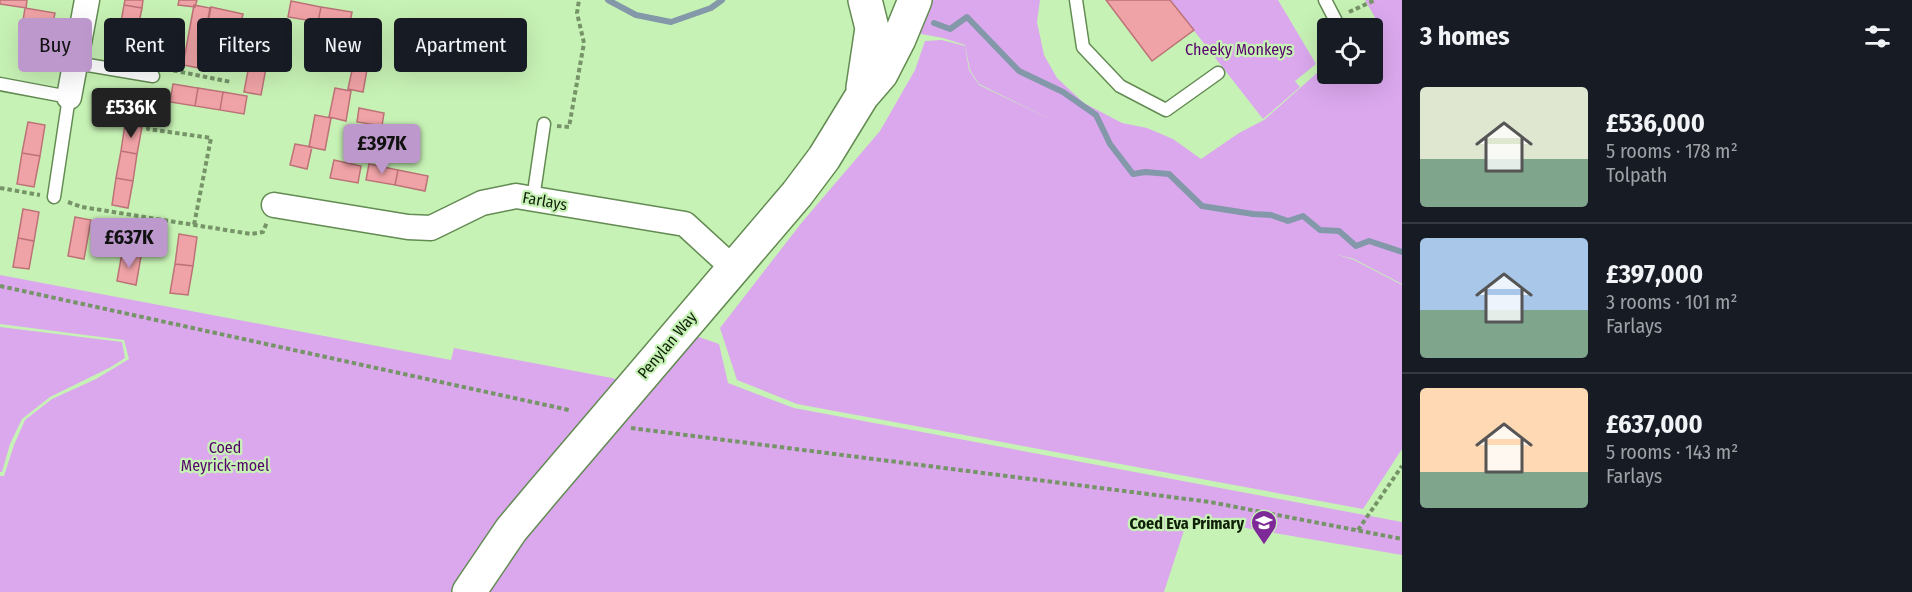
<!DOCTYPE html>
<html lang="en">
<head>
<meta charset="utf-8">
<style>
	:root { --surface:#171b24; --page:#20242c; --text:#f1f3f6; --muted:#9ea1a6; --line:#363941; --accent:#bd98cc }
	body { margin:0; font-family:"Fira Sans Condensed",sans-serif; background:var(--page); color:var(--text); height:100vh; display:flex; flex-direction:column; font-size:22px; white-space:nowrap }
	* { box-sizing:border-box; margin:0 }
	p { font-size:20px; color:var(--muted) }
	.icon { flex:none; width:33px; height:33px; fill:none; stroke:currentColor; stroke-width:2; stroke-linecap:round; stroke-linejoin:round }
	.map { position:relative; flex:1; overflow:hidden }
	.details { display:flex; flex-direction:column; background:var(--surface); width:510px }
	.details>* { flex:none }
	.hud { position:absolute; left:18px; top:18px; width:570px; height:54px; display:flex; gap:12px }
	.tools { position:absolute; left:1317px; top:18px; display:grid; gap:12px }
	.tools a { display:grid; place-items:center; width:66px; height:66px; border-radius:6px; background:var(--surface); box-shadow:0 6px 24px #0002; font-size:30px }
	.price { position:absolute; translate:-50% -51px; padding:0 14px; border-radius:6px; background:var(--accent); color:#111; font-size:20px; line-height:39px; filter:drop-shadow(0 2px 3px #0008) }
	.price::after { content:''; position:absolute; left:50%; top:36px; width:18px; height:14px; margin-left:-9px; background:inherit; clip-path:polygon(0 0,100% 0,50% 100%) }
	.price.selected { background:#222; color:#fff }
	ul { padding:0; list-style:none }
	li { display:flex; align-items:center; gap:18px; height:150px; padding:0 18px }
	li+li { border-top:2px solid var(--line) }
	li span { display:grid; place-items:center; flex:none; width:168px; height:120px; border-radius:6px; color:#555 }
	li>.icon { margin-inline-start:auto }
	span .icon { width:72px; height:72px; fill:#fffc; stroke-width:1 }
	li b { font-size:26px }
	h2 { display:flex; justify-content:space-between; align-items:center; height:72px; padding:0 18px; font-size:26px }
	.tag { padding:0 21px; border-radius:6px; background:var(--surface); box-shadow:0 6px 24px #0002; font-size:21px; line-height:54px }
	.tag.selected { background:var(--accent); color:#111 }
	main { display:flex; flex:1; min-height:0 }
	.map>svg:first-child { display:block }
</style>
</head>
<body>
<main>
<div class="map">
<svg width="1402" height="592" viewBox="0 0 1402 592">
	<rect width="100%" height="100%" fill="#c7f2b5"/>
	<!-- green -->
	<path fill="#dba8ee" d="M 927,0 L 1040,0 L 1037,22 L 1044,55 L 1057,78 L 1084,103 L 1122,123 L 1147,128 L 1173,139 L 1201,159 L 1239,133 L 1264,120 L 1327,64 L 1328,74 L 1372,74 L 1372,28 L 1368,28 L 1377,21 L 1365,0 L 1402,0 L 1402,284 L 1354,259 L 1335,254 L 1354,260 L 1402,285 L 1402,449 L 1363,509 L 797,404 L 737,380 L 720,328 L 803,221 L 880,131 L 915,70 L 925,41 L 942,40 L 965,46 L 969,70 L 979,85 L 1054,121 L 979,84 L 970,70 L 965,45 L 943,38 L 916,33 Z
		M 1170,0 L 1278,0 L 1316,64 L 1295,81 L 1300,87 L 1263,119 Z
		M 0,275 L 451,360 L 454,348 L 612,378 L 644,388 L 696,336 L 719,344 L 728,383 L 794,408 L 1402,522 L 1402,555 L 1188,518 L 1164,592 L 0,592 L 0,476 L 4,476 L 14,445 L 25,420 L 52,399 L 96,379 L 129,359 L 124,340 L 0,324 Z
		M 0,327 L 122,342 L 125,358 L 111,367 L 50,397 L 22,419 L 10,444 L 2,472 L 0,472 Z"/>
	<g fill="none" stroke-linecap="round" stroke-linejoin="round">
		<!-- stream -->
		<path stroke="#8398a9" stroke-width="6" d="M 608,0 L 636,15 L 671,22 L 711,8 L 722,0
			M 934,23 L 950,29 L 967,17 L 1019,71 L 1063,92 L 1096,115 L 1110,144 L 1133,174 L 1145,172 L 1169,174 L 1202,206 L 1253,214 L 1271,215 L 1288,221 L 1303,216 L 1320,230 L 1339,231 L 1356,246 L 1369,241 L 1402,252"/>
	</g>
	<!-- building -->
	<path fill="#f0a3a6" stroke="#bc7276" stroke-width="1.5" d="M 0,0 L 27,0 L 26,8 L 0,4 Z
		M 125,0 L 143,0 L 142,8 L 124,5 Z
		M 179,0 L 197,0 L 195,7 L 178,5 Z
		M 1106,0 L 1170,0 L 1194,30 L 1152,61 Z
		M 291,1 L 321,7 L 318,22 L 288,17 Z
		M 124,5 L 142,8 L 136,37 L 119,33 Z
		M 194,5 L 210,8 L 199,68 L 183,65 Z
		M 211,7 L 243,14 L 238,34 L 207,28 Z
		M 321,7 L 352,12 L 349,28 L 318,22 Z
		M 25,8 L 55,13 L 52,27 L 23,21 Z
		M 253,39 L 270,42 L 266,68 L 249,65 Z
		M 354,61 L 368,64 L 363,92 L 348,89 Z
		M 249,65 L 266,68 L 261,95 L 244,92 Z
		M 173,84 L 198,88 L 195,106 L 170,102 Z
		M 198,88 L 223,92 L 220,110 L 195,106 Z
		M 335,88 L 351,91 L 346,121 L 329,117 Z
		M 223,92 L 247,96 L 244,114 L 220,110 Z
		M 359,108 L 384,113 L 382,126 L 357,122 Z
		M 315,115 L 331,118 L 325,150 L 309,147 Z
		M 28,122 L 45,125 L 40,156 L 22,153 Z
		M 125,124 L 142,127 L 137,154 L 121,151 Z
		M 295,144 L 312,147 L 307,169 L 290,165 Z
		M 121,151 L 137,154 L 133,181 L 116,178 Z
		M 22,153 L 40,156 L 34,187 L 17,184 Z
		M 334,160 L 361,166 L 358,183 L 330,178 Z
		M 369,164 L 398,170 L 395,185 L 366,180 Z
		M 398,170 L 428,176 L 425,191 L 395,185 Z
		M 116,178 L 133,181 L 128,208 L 112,205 Z
		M 23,209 L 39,212 L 34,241 L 18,238 Z
		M 75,217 L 91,220 L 84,259 L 68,256 Z
		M 127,224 L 146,228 L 141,256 L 122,253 Z
		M 179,234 L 197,237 L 193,266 L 175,264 Z
		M 18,238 L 34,241 L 29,269 L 13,267 Z
		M 122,253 L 141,256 L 136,285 L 117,281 Z
		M 175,264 L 193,266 L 188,295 L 170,293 Z"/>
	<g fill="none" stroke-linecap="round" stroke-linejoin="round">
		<defs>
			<path id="lane" d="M 1076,0 L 1083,47 L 1120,86 L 1166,110 L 1218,73
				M 1325,0 L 1339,27
				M 76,63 L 153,76
				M 0,84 L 69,97 L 54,197
				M 533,199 L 544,124"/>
			<path id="street" d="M 69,97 L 87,0
				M 274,205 L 408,227 L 431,228 L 482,203 L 516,196 L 685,224 L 733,268"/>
			<path id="secondary" d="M 863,88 L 872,28 L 865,0
				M 469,592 L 511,530 L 542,493 L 797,194 L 824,158 L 862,96 L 881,74 L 899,39 L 915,0"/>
		</defs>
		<!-- lane casing -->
		<use href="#lane" stroke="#638b53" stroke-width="15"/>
		<!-- street casing -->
		<use href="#street" stroke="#638b53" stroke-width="27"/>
		<!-- secondary casing -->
		<use href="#secondary" stroke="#638b53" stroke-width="36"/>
		<!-- path -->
		<path stroke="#769468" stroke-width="4" stroke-dasharray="4.5 3" stroke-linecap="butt" d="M 1349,12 L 1375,0
			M 166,69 L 231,82
			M 152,89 L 148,129 L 211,138 L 194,225
			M 557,126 L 569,127 L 584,43 L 577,13 L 579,0
			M 0,188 L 40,195
			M 68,202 L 82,207 L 251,234 L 263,232 L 267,222
			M 0,286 L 569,410
			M 631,428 L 1210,502 L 1402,539
			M 1358,530 L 1402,466"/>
		<!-- lane -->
		<use href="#lane" stroke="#fff" stroke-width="12"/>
		<!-- street -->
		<use href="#street" stroke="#fff" stroke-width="24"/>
		<!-- secondary -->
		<use href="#secondary" stroke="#fff" stroke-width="33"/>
	</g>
	<!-- icons -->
	<defs>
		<symbol id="school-pin" viewBox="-11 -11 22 30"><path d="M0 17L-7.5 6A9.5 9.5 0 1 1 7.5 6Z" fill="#7e2998" stroke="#c7f2b5"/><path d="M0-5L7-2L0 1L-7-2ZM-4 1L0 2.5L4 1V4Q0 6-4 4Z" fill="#fff"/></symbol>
	</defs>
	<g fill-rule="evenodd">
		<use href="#school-pin" x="1249" y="508" width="30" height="40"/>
	</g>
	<g text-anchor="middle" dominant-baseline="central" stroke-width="4.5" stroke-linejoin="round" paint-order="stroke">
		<!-- park labels -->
		<g font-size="16" fill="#56006c" stroke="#c7f2b5">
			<text x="1239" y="49">Cheeky Monkeys</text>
			<text x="225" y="447">Coed<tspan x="225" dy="18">Meyrick-moel</tspan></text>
		</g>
		<!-- street labels -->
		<g font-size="16" fill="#102009" stroke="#c7f2b5">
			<text transform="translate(545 201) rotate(10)">Farlays</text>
			<text transform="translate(667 345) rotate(-50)">Penylan Way</text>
		</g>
		<!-- poi labels -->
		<g font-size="16" font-weight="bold" fill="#102009" stroke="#c7f2b5" text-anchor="end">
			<text x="1244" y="523">Coed Eva Primary</text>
		</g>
	</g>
</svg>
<div class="tools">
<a><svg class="icon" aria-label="locate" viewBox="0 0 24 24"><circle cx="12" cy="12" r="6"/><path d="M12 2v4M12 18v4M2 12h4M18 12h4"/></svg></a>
</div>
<b class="price selected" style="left:131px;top:139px">£536K</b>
<b class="price" style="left:382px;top:175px">£397K</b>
<b class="price" style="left:129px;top:269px">£637K</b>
<div class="hud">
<a class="tag selected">Buy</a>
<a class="tag">Rent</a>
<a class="tag">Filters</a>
<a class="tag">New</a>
<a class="tag">Apartment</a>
</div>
</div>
<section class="details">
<h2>3 homes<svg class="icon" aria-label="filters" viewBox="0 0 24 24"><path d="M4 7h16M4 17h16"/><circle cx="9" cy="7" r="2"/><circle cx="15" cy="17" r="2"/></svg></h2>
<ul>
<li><span style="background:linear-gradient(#dfe7d0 60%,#7fa58c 0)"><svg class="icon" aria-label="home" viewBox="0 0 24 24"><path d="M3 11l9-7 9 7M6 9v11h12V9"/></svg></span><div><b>£536,000</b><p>5 rooms · 178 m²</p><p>Tolpath</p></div></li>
<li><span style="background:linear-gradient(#a9c7e8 60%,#7fa58c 0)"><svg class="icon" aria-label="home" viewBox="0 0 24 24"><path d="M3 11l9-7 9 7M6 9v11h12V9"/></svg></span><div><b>£397,000</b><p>3 rooms · 101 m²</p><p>Farlays</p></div></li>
<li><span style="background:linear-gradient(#ffd9b3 70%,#7fa58c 0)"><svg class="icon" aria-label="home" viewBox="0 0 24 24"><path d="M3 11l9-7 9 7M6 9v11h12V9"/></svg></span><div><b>£637,000</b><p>5 rooms · 143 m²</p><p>Farlays</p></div></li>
</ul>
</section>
</main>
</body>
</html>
